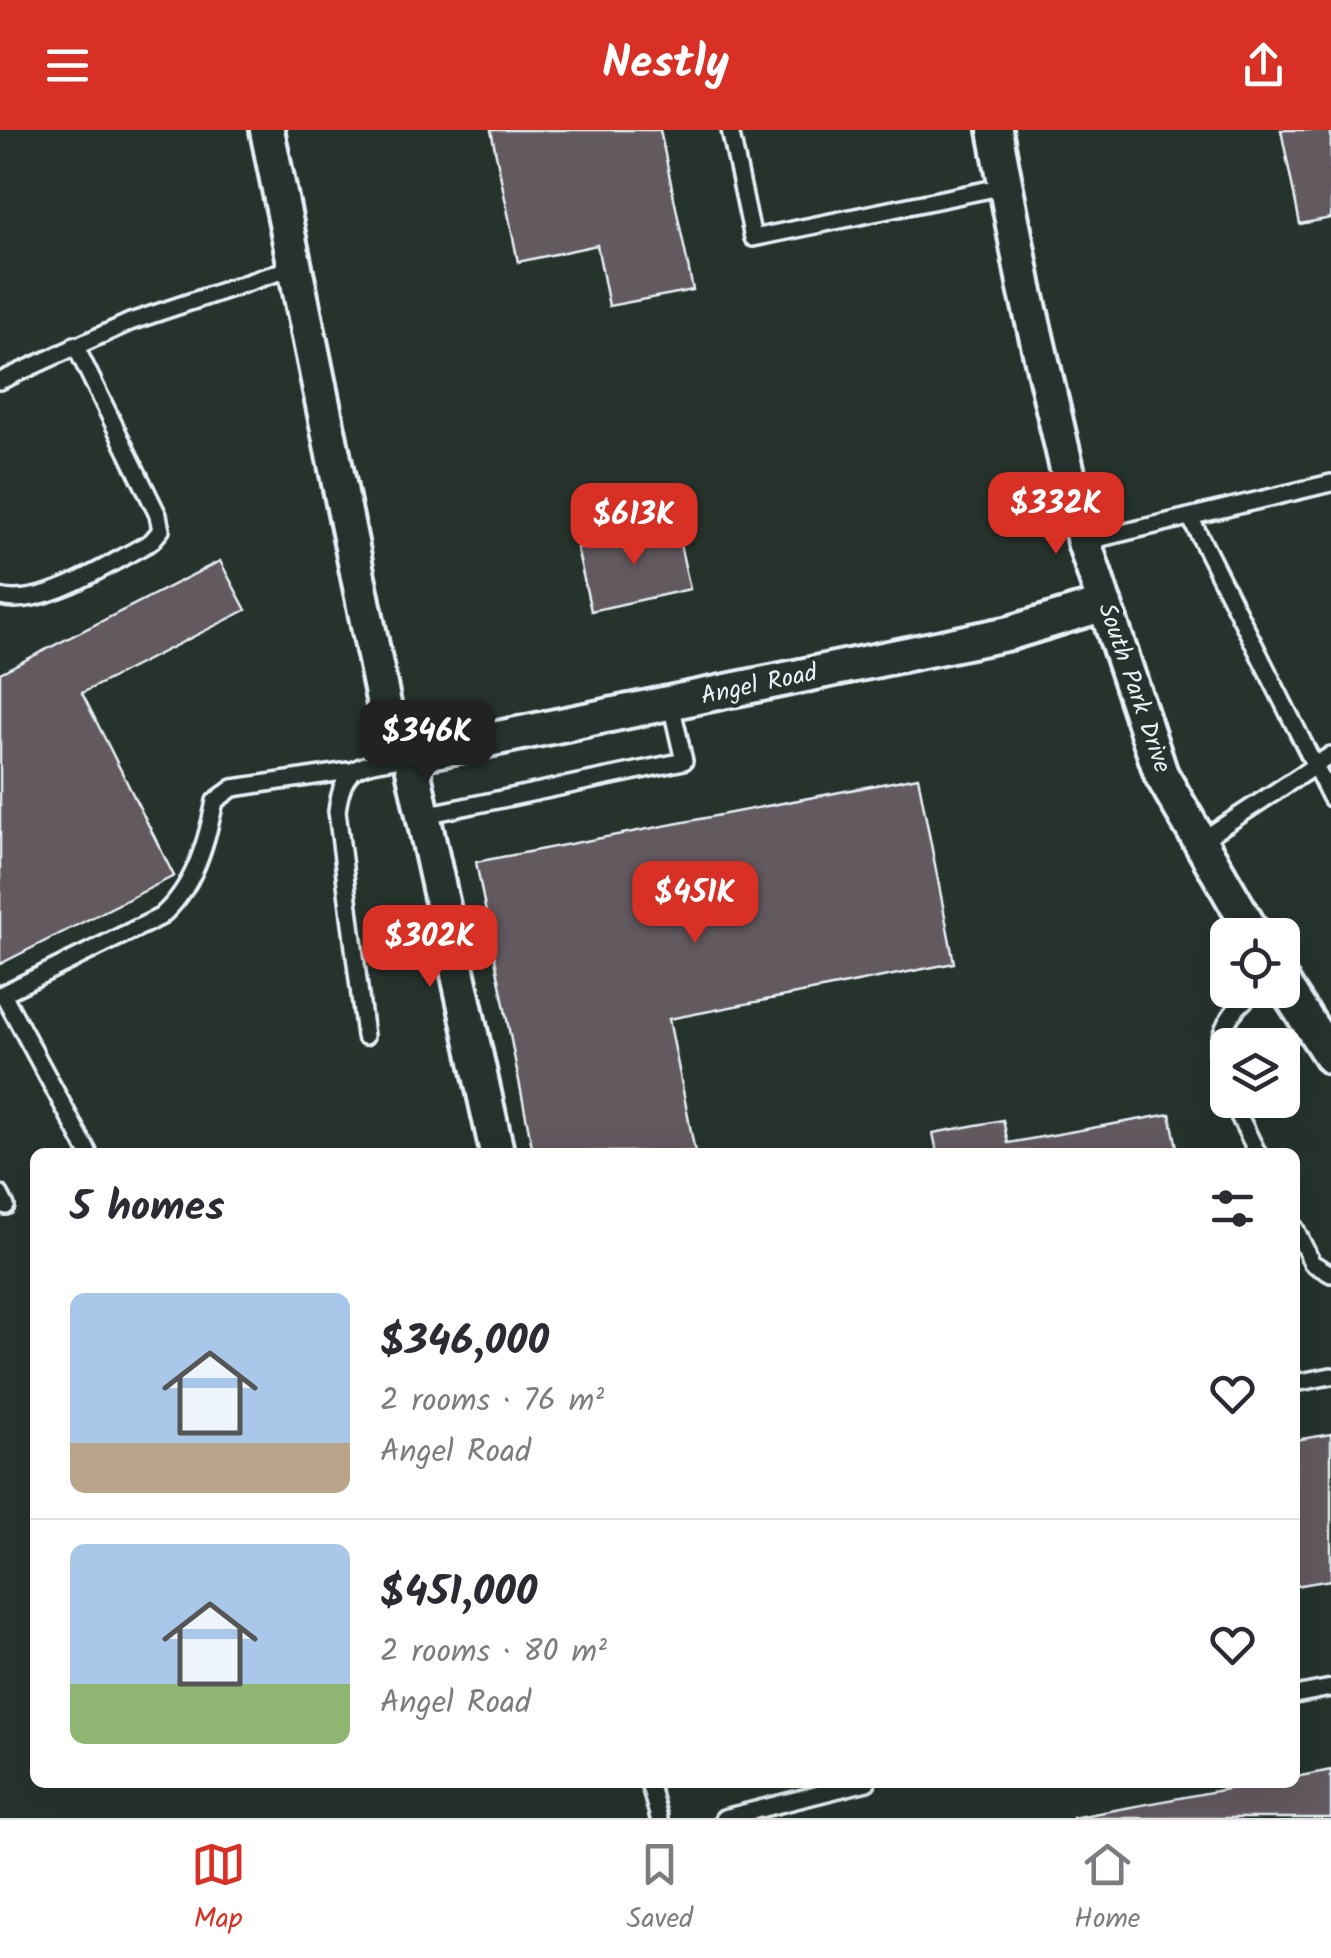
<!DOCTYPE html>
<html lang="en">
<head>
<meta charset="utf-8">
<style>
	:root { --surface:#fff; --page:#f2f2f3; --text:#2b2b33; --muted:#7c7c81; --line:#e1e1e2; --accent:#d93025 }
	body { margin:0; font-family:Kalam,sans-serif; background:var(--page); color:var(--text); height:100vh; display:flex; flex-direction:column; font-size:38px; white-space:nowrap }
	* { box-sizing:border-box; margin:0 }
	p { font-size:32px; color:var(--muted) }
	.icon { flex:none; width:55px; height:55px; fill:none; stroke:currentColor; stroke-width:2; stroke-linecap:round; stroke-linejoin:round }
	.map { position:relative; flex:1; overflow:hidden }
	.drawer { position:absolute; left:30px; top:1018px; width:1270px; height:640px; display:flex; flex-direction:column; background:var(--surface); border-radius:15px; box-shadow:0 10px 40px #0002 }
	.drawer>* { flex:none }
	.controls { position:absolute; left:1210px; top:788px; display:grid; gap:20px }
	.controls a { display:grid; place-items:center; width:90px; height:90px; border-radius:15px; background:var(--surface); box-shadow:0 10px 40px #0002; font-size:50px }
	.price { position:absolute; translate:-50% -85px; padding:0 22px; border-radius:20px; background:var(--accent); color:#fff; font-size:32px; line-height:65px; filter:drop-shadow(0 2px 5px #0008) }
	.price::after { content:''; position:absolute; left:50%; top:60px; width:30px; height:22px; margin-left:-15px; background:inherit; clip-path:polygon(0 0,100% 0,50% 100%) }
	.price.current { background:#222; color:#fff }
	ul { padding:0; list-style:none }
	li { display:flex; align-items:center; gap:30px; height:250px; padding:0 40px }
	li+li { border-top:2px solid var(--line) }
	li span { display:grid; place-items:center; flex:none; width:280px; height:200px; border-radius:15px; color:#555 }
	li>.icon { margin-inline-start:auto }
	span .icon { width:120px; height:120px; fill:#fffc; stroke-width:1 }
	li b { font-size:42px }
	h2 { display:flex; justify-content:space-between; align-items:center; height:120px; padding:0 40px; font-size:42px }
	header { display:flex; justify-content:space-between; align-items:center; height:130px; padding:0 40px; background:var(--accent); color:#fff; font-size:45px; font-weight:600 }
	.menu { display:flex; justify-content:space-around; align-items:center; height:140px; border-top:2px solid var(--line); background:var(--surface); font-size:28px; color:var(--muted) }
	.menu a { display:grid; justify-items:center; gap:5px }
	.menu .current { color:var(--accent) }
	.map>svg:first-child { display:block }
</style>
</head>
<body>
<header><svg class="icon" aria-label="menu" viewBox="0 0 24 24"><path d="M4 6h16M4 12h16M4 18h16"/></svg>Nestly<svg class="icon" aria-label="share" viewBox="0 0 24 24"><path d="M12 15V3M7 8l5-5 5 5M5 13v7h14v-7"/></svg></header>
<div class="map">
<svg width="1331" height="1688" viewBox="0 0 1331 1688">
	<rect width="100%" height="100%" fill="#26332d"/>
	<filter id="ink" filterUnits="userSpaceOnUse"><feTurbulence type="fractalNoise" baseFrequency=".01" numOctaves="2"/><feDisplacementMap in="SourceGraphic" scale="20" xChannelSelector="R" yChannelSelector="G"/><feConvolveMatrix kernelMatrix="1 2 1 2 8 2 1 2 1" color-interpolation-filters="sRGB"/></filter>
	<g filter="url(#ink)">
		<!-- building -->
		<path fill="#635a60" stroke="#e8f1f8" stroke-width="2.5" d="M 491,0 L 660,0 L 693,160 L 609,176 L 597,115 L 518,132 Z
			M 1281,0 L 1331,0 L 1331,88 L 1300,94 Z
			M 676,396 L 690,459 L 591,481 L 577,418 Z
			M 220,431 L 246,480 L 82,563 L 174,746 L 0,834 L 0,543 Z
			M 918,647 L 954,833 L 669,889 L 695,1022 L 533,1022 L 476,732 Z
			M 1170,984 L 1178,1022 L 937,1022 L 933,1003 L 1003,990 L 1008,1013 Z
			M 1331,1304 L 1331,1450 L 1295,1456 L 1295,1310 Z
			M 1331,1640 L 1331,1688 L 1072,1688 L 1265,1652 L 1295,1652 L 1295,1647 Z"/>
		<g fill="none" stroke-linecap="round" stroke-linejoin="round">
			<defs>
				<path id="lane" d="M 730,0 L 753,108 L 1005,56
					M 0,251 L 130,192 L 297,136
					M 1190,387 L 1331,668
					M 1084,412 L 1331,353
					M 0,467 C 44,479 111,432 151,412 L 161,400 L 158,385 L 75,215
					M 425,685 L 684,631 L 671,574
					M 1199,712 L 1331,625
					M 3,864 L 88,1022
					M 0,865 L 160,787 C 194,758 206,715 215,671 L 233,658 L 349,641
					M 365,906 L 337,681 C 344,628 363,637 410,626
					M 1228,963 C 1207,922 1221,885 1258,860
					M 1231,970 L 1257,1022
					M 0,1064 L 6,1076
					M 1295,1098 L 1312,1133 L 1331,1144
					M 1295,1253 L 1331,1246
					M 1295,1565 L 1331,1558
					M 649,1652 L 659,1688
					M 724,1688 L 867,1652"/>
				<path id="street" d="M 267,0 L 387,589 L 397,614 L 410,626 L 1010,503 L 1105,474
					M 995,0 L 1025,158 L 1084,412 L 1161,644 L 1254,805
					M 410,626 L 497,1022
					M 1282,852 L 1331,927"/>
			</defs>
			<!-- lane casing -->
			<use href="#lane" stroke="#e8f1f8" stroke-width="22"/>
			<!-- street casing -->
			<use href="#street" stroke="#e8f1f8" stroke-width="40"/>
			<!-- lane -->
			<use href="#lane" stroke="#26332d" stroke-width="15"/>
			<!-- street -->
			<use href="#street" stroke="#26332d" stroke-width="32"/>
		</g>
	</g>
	<g text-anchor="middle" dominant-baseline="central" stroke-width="8" stroke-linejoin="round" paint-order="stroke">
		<!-- street labels -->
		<g font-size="25" fill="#e8f1f8" stroke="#26332d">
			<text transform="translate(759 555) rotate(-12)">Angel Road</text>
			<text transform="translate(1134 558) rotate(71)">South Park Drive</text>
		</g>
	</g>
</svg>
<div class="controls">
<a><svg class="icon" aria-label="locate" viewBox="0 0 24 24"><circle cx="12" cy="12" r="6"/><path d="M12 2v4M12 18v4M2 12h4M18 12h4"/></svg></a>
<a><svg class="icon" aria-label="layers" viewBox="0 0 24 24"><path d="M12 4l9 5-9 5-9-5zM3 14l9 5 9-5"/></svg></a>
</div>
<b class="price" style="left:1056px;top:427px">$332K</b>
<b class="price" style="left:634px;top:438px">$613K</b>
<b class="price current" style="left:427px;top:655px">$346K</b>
<b class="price" style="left:695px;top:816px">$451K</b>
<b class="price" style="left:430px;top:860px">$302K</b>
<section class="drawer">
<h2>5 homes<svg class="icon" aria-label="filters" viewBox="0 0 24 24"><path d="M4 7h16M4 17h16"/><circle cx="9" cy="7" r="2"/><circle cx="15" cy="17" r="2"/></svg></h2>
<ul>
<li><span style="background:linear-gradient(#a9c7e8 75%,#b9a48a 0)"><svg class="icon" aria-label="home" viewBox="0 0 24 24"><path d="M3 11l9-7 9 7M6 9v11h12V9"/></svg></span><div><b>$346,000</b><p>2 rooms · 76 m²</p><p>Angel Road</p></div><svg class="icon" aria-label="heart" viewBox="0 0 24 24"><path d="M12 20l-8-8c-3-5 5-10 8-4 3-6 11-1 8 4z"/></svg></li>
<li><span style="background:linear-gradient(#a9c7e8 70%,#8fb573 0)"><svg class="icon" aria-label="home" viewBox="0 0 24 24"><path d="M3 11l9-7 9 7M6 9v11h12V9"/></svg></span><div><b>$451,000</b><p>2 rooms · 80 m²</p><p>Angel Road</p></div><svg class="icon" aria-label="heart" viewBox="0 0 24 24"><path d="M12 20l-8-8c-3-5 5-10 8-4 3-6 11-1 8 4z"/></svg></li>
</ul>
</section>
</div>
<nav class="menu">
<a class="current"><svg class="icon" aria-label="map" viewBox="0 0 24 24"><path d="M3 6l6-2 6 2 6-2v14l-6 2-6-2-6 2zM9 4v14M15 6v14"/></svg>Map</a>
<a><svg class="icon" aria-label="saved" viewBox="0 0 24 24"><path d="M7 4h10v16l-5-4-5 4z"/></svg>Saved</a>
<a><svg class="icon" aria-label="home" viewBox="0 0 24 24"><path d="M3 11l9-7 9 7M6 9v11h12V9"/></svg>Home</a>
</nav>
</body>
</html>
